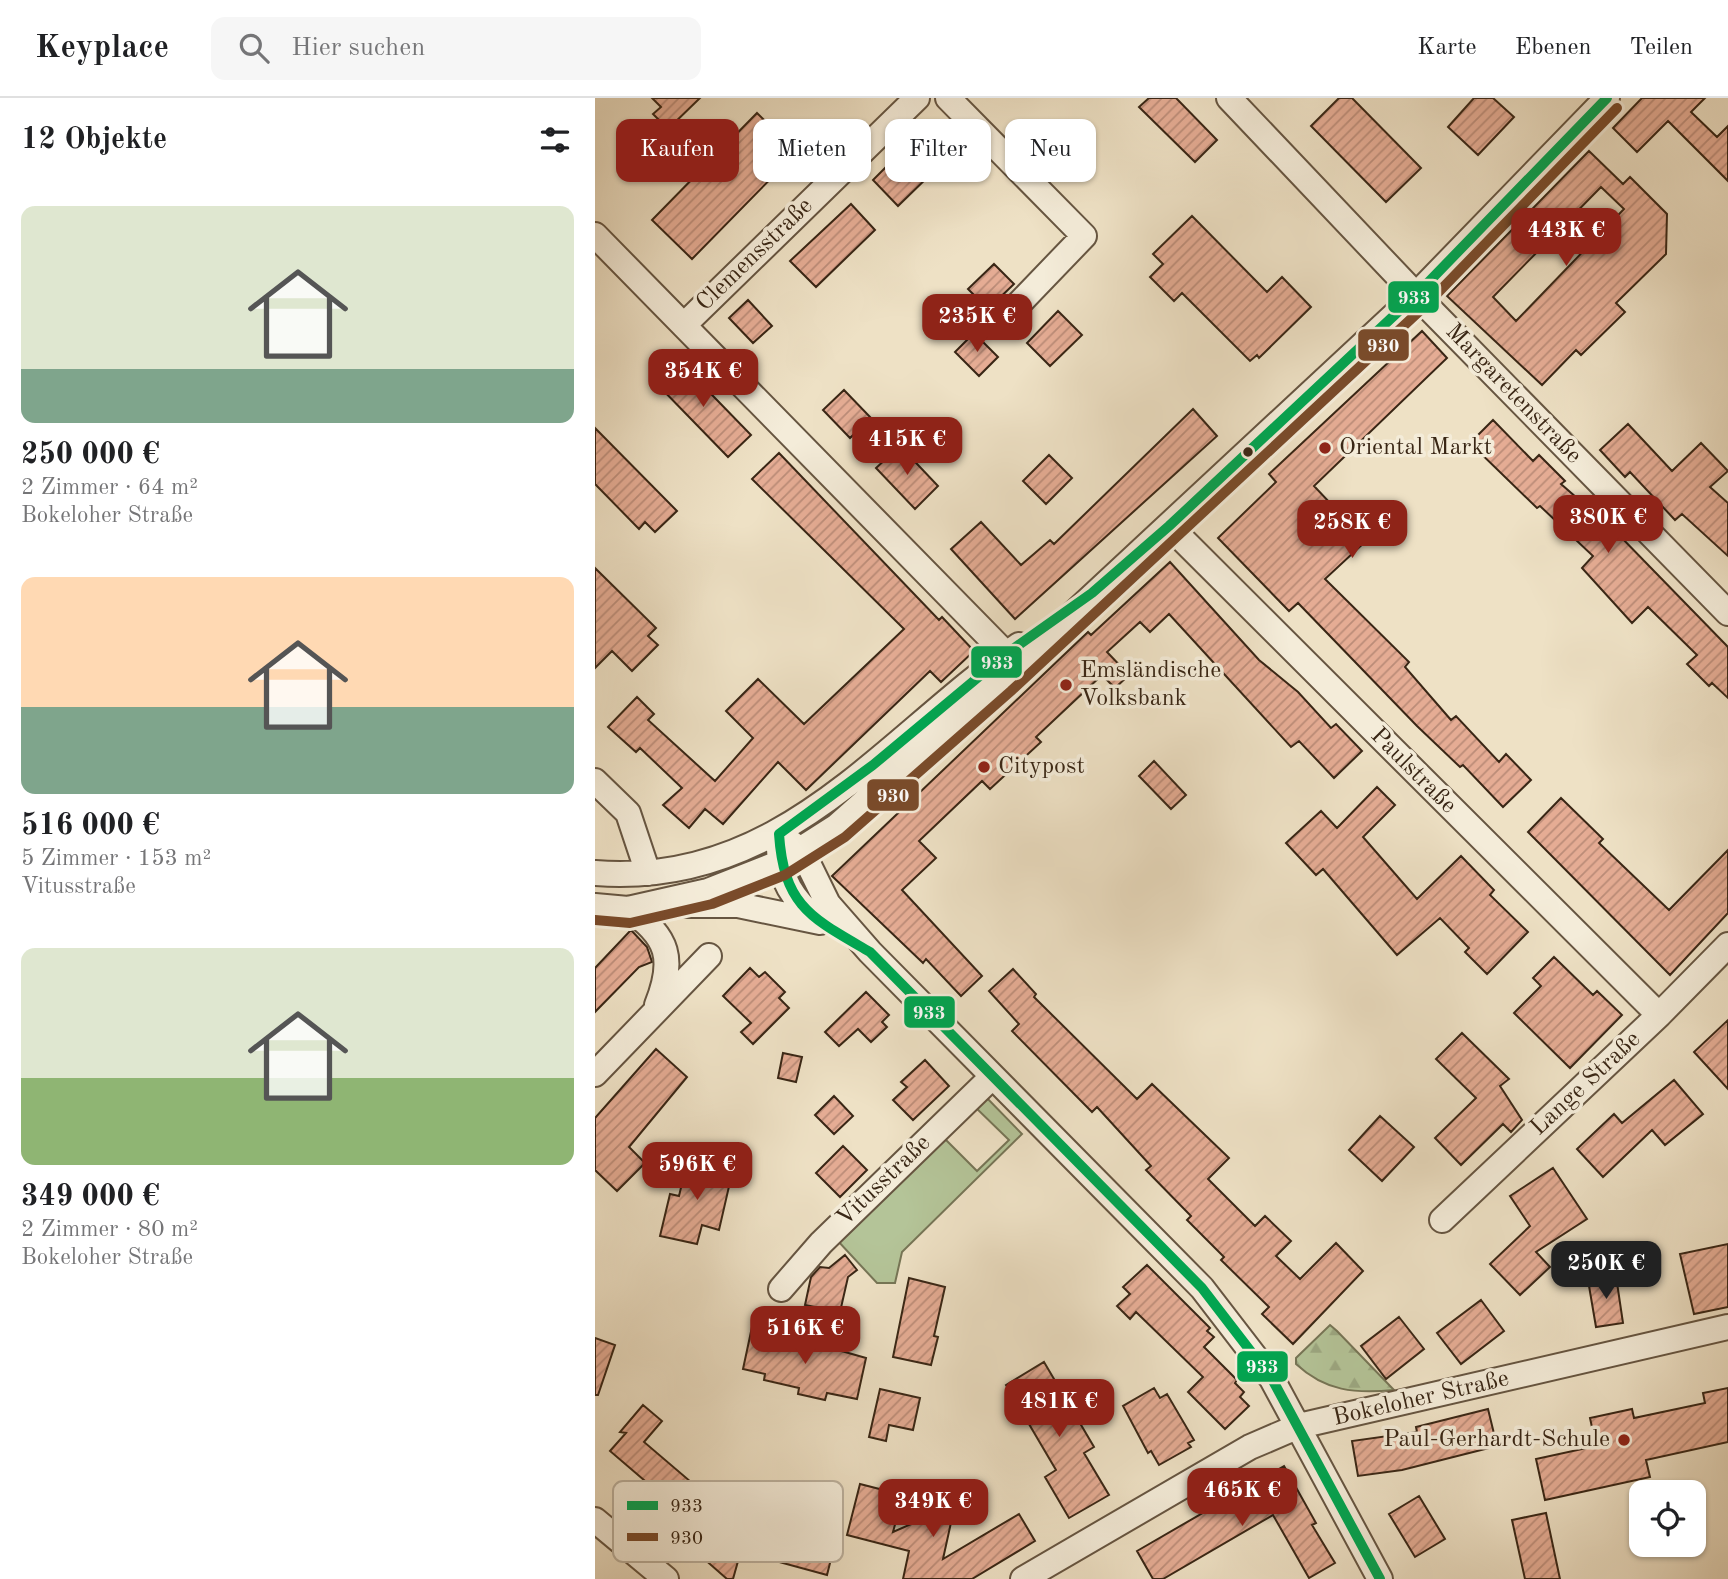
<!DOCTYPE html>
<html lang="de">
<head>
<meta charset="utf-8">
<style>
	:root { --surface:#fff; --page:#f6f6f6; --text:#202124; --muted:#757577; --line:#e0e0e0; --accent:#8f2418 }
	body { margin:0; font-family:"Old Standard TT",serif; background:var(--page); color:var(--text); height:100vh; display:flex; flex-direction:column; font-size:26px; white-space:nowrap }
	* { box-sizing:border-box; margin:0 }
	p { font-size:23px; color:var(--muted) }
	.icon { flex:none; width:38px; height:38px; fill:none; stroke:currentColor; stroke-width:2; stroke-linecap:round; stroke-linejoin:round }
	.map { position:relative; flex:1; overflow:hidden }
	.side { display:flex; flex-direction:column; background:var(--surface); width:595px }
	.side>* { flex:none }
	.hud { position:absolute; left:21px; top:21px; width:665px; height:63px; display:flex; gap:14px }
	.buttons { position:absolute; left:1034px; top:1382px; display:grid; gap:14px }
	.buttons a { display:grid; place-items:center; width:77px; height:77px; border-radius:14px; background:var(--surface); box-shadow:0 2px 5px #0004; font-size:35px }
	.price { position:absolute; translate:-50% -60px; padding:0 16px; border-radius:14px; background:var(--accent); color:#fff; font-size:23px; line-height:46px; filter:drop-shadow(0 2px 4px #0008) }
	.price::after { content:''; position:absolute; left:50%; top:42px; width:21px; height:16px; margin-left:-10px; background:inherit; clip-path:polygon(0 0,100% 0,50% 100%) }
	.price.current { background:#222; color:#fff }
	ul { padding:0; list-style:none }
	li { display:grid; align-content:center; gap:14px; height:371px; padding:0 21px }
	li span { display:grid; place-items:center; height:217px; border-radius:14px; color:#555 }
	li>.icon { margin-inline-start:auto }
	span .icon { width:126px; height:126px; fill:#fffc; stroke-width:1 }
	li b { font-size:30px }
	h2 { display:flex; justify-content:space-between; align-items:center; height:84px; padding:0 21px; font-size:30px }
	.tag { padding:0 24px; border-radius:14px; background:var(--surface); box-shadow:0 2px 5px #0004; font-size:24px; line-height:63px }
	.tag.current { background:var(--accent); color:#fff }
	header { display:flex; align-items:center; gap:42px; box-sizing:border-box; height:98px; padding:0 35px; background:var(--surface); border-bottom:2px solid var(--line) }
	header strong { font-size:33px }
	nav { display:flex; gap:38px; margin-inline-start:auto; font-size:24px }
	.search { width:490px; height:63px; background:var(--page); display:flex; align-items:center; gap:18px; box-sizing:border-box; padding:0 24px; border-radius:14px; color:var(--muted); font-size:26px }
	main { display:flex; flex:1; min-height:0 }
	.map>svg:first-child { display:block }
</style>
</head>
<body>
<header>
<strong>Keyplace</strong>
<div class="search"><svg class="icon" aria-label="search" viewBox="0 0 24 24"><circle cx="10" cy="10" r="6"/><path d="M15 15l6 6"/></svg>Hier suchen</div>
<nav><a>Karte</a><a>Ebenen</a><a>Teilen</a></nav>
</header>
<main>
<section class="side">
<h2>12 Objekte<svg class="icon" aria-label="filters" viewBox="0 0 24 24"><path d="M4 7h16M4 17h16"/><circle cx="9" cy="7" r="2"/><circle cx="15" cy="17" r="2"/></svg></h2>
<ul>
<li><span style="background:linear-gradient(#dfe7d0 75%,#7fa58c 0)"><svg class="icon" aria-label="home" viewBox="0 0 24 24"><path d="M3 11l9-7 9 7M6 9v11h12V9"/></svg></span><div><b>250 000 €</b><p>2 Zimmer · 64 m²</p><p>Bokeloher Straße</p></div></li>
<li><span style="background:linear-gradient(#ffd9b3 60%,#7fa58c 0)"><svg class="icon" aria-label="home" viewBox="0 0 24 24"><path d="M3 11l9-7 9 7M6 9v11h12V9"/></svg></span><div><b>516 000 €</b><p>5 Zimmer · 153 m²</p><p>Vitusstraße</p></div></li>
<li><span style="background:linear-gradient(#dfe7d0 60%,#8fb573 0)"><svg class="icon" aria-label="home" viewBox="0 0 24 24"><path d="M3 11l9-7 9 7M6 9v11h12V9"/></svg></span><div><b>349 000 €</b><p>2 Zimmer · 80 m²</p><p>Bokeloher Straße</p></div></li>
</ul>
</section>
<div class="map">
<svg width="1133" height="1481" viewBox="0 0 1133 1481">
	<defs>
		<pattern id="forest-firs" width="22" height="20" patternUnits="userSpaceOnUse" patternTransform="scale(1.75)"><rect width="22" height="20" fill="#b4c498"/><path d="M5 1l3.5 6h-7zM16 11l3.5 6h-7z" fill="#9ca882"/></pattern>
		<pattern id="building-hatch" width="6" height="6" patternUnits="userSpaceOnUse" patternTransform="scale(1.75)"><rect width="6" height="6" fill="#e5ac94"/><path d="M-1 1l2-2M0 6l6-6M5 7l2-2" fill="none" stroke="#bb8c78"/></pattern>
	</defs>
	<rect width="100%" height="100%" fill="#eee1c5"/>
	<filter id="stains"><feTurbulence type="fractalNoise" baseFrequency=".00286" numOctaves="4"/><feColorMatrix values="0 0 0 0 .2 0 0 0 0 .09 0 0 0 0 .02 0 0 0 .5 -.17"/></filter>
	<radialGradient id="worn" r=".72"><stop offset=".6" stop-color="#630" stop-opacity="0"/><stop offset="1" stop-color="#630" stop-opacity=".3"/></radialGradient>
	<!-- grass -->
	<path fill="#b4c498" stroke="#767556" stroke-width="2" d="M 388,996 L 427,1036 L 307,1154 L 300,1185 L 282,1185 L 242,1142 L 347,1038 L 382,1073 L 414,1042 L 378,1007 Z"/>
	<!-- forest -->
	<path fill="url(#forest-firs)" stroke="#767556" stroke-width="2" d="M 735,1227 L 742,1233 L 799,1292 C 760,1296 730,1293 701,1266 L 701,1260 Z"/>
	<!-- building -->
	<path fill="url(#building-hatch)" stroke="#392615" stroke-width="2" fill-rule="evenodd" d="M 57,0 L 105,0 L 73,31 L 58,16 L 66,9 Z
		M 554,0 L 581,0 L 622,42 L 600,64 L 544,9 Z
		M 744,0 L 757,0 L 826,70 L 791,104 L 716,28 Z
		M 879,0 L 898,0 L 919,19 L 883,57 L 853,29 Z
		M 1047,0 L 1110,0 L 1096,14 L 1122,39 L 1133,28 L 1133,83 L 1073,23 L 1042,54 L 1018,30 Z
		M 162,15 L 202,54 L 97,161 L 57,122 Z
		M 340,31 L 365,56 L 343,77 L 339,73 L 303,108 L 278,82 L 295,65 L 300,70 Z
		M 994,53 L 1028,86 L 1035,79 L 1072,116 L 1071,156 L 1021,205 L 1030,214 L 986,257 L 981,252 L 947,287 L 852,198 ZM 1006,89 L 1029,111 L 921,223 L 898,199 Z
		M 256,106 L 280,132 L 221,189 L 195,163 Z
		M 597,118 L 672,194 L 687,179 L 716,209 L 664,260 L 662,257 L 655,263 L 587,195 L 579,203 L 555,179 L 568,166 L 558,156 Z
		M 399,166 L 419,186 L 393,211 L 373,191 Z
		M 153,202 L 177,228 L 158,245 L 134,220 Z
		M 463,213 L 487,237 L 455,268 L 432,245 Z
		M 827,233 L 852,260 L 719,388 L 771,443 L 730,481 L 814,564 L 810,569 L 856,622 L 861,618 L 904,664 L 911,656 L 936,682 L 908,709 L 868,667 L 865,669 L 822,628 L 703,505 L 694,513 L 623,440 L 681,384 L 674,376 Z
		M 379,235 L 403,259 L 384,278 L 360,254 Z
		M 84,263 L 156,337 L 133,359 L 61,285 Z
		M 249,292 L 276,320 L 255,340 L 228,312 Z
		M 598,311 L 622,338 L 420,521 L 356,451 L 386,424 L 426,467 L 455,442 L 459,446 Z
		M 898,322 L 938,363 L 944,357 L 970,383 L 966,386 L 1022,435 L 1133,549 L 1133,600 L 1117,585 L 1114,588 L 1092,566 L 1102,557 L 1053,509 L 1037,525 L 987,470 L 998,458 L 945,408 L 942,410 L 875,345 Z
		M 1033,326 L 1077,373 L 1106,345 L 1133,373 L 1115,389 L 1133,405 L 1133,458 L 1087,416 L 1080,422 L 1035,374 L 1030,379 L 1005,352 Z
		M 0,330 L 82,413 L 60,434 L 50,424 L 44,431 L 0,386 Z
		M 305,348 L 343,388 L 320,411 L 281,370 Z
		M 184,355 L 344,522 L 347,519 L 379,553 L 346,584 L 335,573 L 211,692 L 183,664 L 128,726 L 110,711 L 94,730 L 68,707 L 87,690 L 45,650 L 41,654 L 13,629 L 42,599 L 59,616 L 53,622 L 120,683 L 158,640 L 131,613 L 163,581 L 209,626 L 309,531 L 157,381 Z
		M 454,357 L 477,380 L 451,406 L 428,383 Z
		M 575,464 L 664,562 L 703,594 L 736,630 L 741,626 L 767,653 L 739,680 L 704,643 L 696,649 L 574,516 L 555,534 L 545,524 L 512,554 L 534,577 L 520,590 L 507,577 L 441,639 L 446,644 L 395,691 L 387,683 L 324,743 L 341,760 L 307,792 L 387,878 L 366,898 L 331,861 L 328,865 L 237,778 L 493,534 L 496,537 Z
		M 0,470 L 61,530 L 53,538 L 63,547 L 37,573 L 17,553 L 0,570 Z
		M 559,663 L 591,697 L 576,711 L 544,678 Z
		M 782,689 L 800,707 L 768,739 L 822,801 L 866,758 L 899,792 L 895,797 L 933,834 L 892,876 L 870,854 L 874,850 L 845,820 L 802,857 L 728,771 L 721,777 L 691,745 L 726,713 L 742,730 Z
		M 966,700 L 1008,741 L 1004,745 L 1074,812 L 1133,752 L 1133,815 L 1075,877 L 933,734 Z
		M 36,832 L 52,849 L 57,864 L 44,869 L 0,914 L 0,870 Z
		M 959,859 L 998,897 L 1002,893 L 1027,917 L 975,970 L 919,915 L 946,888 L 938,880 Z
		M 155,870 L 164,879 L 170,874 L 190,894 L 184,900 L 194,910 L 158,946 L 146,934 L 156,925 L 128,898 Z
		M 418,871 L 441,896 L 439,899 L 542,1001 L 557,986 L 634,1060 L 613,1081 L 660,1128 L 670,1118 L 696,1143 L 681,1158 L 705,1181 L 741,1145 L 768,1173 L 698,1246 L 667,1216 L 674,1209 L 626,1162 L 629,1159 L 592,1122 L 596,1118 L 551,1072 L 556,1068 L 502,1009 L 497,1014 L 417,933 L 424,926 L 394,893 Z
		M 271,894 L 294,917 L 287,924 L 292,929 L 276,944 L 263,931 L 244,948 L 230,934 Z
		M 1133,922 L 1133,991 L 1099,954 Z
		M 867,935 L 914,981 L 905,988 L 927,1022 L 916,1034 L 908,1026 L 866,1067 L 840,1040 L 881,1000 L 841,961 Z
		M 61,951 L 92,979 L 34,1049 L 50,1065 L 22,1093 L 0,1072 L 0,1020 Z
		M 188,955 L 207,959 L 201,984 L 183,980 Z
		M 330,962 L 354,988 L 318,1022 L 298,1002 L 312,989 L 306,984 Z
		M 1079,982 L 1108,1016 L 1070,1047 L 1057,1032 L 1008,1079 L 982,1051 L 1019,1016 L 1027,1025 Z
		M 239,998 L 258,1018 L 239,1036 L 220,1017 Z
		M 785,1018 L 819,1049 L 787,1083 L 754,1052 Z
		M 248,1048 L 272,1072 L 245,1099 L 221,1075 Z
		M 93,1060 L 138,1071 L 124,1132 L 107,1127 L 102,1146 L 65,1138 L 75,1096 L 84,1098 Z
		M 958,1070 L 992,1121 L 941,1154 L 955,1169 L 925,1197 L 895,1166 L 935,1128 L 915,1098 Z
		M 1133,1146 L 1133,1209 L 1099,1216 L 1085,1156 Z
		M 250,1157 L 262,1172 L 253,1179 L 245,1214 L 210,1207 L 216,1179 L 225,1169 L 234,1170 Z
		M 552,1167 L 615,1230 L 612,1233 L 619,1239 L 609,1249 L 642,1282 L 640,1285 L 649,1294 L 645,1299 L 654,1308 L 630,1331 L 593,1294 L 608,1279 L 541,1214 L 535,1221 L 522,1208 L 535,1196 L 528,1189 Z
		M 1021,1178 L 1028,1225 L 1001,1229 L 993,1182 Z
		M 314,1180 L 350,1189 L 339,1238 L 343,1239 L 336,1267 L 298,1259 Z
		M 886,1202 L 909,1233 L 866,1266 L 842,1235 Z
		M 804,1219 L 829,1251 L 791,1281 L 766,1248 Z
		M 157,1229 L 180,1234 L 178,1242 L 213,1250 L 215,1244 L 271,1260 L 262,1301 L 232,1295 L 230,1302 L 203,1296 L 204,1290 L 169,1282 L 170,1276 L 148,1271 Z
		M 0,1240 L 20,1247 L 3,1297 L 0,1297 Z
		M 449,1264 L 499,1349 L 489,1355 L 514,1397 L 474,1420 L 450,1379 L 461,1372 L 411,1287 Z
		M 559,1290 L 565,1300 L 572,1296 L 599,1342 L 593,1345 L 596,1349 L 564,1367 L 556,1353 L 553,1355 L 528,1308 Z
		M 1133,1290 L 1133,1344 L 1051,1362 L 1055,1379 L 950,1402 L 941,1361 L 1001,1348 L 995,1320 L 1037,1311 L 1039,1320 L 1110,1305 L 1108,1295 Z
		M 285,1291 L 325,1300 L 318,1332 L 294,1327 L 291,1343 L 274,1339 Z
		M 48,1307 L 67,1323 L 49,1344 L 96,1384 L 77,1406 L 15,1353 L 31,1335 L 25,1334 Z
		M 893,1311 L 902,1348 L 807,1372 L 763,1378 L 757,1343 L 822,1334 L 821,1329 Z
		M 689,1368 L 721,1425 L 717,1427 L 740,1465 L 714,1480 L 678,1417 L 568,1481 L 558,1481 L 542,1453 Z
		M 265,1386 L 308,1397 L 298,1434 L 339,1416 L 357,1420 L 348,1461 L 424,1416 L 440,1443 L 377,1481 L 308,1481 L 314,1453 L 252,1437 Z
		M 824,1398 L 850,1441 L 820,1459 L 794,1416 Z
		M 951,1415 L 965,1481 L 930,1481 L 917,1422 Z
		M 219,1435 L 241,1441 L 232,1477 L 173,1461 L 190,1442 L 216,1448 Z
		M 126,1440 L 145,1456 L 138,1481 L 132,1481 L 108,1460 Z"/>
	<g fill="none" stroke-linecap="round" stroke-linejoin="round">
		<defs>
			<path id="minor" d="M 353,0 L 489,138 L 414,216
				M 634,0 L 821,197 L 1133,515
				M 0,137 L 411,556
				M 89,227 L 322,0
				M 574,428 L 1064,917
				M 0,683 L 33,715 L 53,775
				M 184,736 L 207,753 L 233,806 L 275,854 L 607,1190 L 677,1281 L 785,1481
				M 184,751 C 184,781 199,802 221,821
				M 0,775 C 187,790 288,642 424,547
				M 93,807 L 143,807 L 225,824
				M 0,808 L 33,811 L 113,793 L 184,765 L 242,728 L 406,583 L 821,197 L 1012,0
				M 33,811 C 74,838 80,862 62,907
				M 0,976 L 114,858
				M 847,1122 L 1064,917 L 1133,847
				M 186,1191 L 226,1145 L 397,979
				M 0,1422 L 71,1481
				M 428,1481 L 655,1349 L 704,1328 L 1133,1229"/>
		</defs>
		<!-- minor casing -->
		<use href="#minor" stroke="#665541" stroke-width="28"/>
		<!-- minor -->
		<use href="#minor" stroke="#f4ecd9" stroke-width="24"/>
		<defs>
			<path id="bus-1" d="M 184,736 L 278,667 L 411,556 L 497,495 L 574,428 L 821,197 L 1012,0
				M 184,736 C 189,809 217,820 275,854 L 607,1190 L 677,1281 L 785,1481"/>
			<path id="bus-2" d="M 0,822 L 35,825 L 117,806 L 190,777 L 250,739 L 416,593 L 831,207 L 1022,10"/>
		</defs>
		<!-- bus-1 casing -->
		<use href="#bus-1" stroke="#f4ecd9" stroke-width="16"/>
		<!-- bus-2 casing -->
		<use href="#bus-2" stroke="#f4ecd9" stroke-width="16"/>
		<!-- bus-1 -->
		<use href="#bus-1" stroke="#00a651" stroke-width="10"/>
		<!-- bus-2 -->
		<use href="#bus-2" stroke="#7a4b2a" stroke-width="10"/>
	</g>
	<!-- markers -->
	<g fill="#8f2418" stroke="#f4ecd9" stroke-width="2.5">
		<circle cx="730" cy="350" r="7"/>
		<circle cx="471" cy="587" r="7"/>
		<circle cx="389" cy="669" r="7"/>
		<circle cx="1029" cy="1342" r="7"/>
	</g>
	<circle fill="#392615" stroke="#f4ecd9" stroke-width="2.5" cx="653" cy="354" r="6"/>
	<g text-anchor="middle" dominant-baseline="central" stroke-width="7" stroke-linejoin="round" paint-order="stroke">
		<!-- street labels -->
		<g font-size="24" fill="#392615" stroke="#f4ecd9">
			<text transform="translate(160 157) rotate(-44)">Clemensstraße</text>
			<text transform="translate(918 296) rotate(46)">Margaretenstraße</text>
			<text transform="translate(818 673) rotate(45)">Paulstraße</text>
			<text transform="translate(991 986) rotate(-43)">Lange Straße</text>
			<text transform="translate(289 1083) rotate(-44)">Vitusstraße</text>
			<text transform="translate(826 1301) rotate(-13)">Bokeloher Straße</text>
		</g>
		<!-- poi labels -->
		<g font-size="24" fill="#392615" stroke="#f4ecd9" text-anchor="start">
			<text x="744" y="350">Oriental Markt</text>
			<text x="485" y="573">Emsländische<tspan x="485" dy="28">Volksbank</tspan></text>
			<text x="403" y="669">Citypost</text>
			<text x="1015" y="1342" text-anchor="end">Paul-Gerhardt-Schule</text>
		</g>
	</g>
	<!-- legend -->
	<rect x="18" y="1383" width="230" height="81" rx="10" fill="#f4ecd9" stroke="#bcb19e" stroke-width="2"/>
	<rect x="32" y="1403" width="31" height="9" fill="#00a651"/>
	<rect x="32" y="1435" width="31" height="8" fill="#7a4b2a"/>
	<g font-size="19" fill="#392615">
		<text x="75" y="1414">933</text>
		<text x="75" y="1446">930</text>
	</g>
	<g stroke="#f4ecd9" stroke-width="2.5">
		<rect x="792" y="182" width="53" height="34" rx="7" fill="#00a651"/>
		<rect x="762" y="230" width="53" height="34" rx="7" fill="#7a4b2a"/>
		<rect x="375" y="547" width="53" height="34" rx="7" fill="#00a651"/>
		<rect x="271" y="680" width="54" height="34" rx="7" fill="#7a4b2a"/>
		<rect x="308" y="897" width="53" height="34" rx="7" fill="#00a651"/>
		<rect x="641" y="1252" width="53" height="33" rx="7" fill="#00a651"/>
	</g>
	<g font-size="19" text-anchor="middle" font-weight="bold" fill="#fff">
		<text x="819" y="206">933</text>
		<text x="788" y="254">930</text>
		<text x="402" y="571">933</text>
		<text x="298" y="704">930</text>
		<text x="334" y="921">933</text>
		<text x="667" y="1275">933</text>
	</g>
	<rect width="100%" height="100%" filter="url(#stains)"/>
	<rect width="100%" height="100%" fill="url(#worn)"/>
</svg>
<div class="buttons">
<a><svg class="icon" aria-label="locate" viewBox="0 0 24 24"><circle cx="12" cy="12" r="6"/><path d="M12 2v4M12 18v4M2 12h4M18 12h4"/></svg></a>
</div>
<b class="price" style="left:971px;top:170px">443K €</b>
<b class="price" style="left:382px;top:256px">235K €</b>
<b class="price" style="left:108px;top:311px">354K €</b>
<b class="price" style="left:312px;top:379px">415K €</b>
<b class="price" style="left:1013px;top:457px">380K €</b>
<b class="price" style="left:757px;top:462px">258K €</b>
<b class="price" style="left:102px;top:1104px">596K €</b>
<b class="price current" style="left:1011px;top:1203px">250K €</b>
<b class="price" style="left:210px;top:1268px">516K €</b>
<b class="price" style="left:464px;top:1341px">481K €</b>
<b class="price" style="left:647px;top:1430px">465K €</b>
<b class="price" style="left:338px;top:1441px">349K €</b>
<div class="hud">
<a class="tag current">Kaufen</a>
<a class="tag">Mieten</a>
<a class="tag">Filter</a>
<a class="tag">Neu</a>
</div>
</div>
</main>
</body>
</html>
